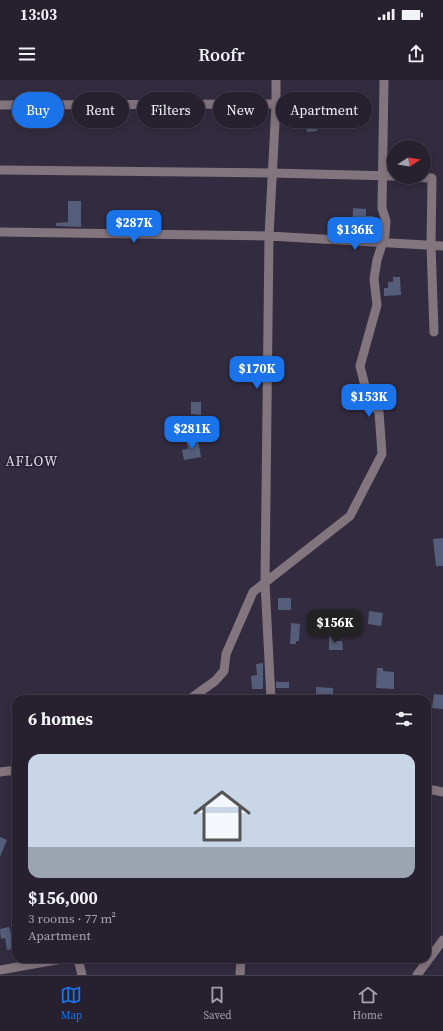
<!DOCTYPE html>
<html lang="en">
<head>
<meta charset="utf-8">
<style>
	:root { --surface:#26202f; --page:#2e2837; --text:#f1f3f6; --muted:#a4a3aa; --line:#423e4b; --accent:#1a73e8 }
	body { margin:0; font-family:"Source Serif 4",serif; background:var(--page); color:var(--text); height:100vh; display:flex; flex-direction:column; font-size:15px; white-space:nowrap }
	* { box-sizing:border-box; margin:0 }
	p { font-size:13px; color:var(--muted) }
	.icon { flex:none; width:22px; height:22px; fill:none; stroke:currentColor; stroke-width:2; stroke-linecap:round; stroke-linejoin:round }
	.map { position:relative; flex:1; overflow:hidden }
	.drawer { position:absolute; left:12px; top:615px; width:419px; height:268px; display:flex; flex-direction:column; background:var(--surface); border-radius:12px; box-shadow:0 2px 10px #0003,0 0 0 1px var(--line) }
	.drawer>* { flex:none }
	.top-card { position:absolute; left:12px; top:12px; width:419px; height:36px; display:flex; gap:8px }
	.needle { width:26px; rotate:78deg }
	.controls { position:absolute; left:387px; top:60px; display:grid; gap:8px }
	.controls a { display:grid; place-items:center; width:44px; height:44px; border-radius:50%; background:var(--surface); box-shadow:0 2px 10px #0003,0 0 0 1px var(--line); font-size:20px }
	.price { position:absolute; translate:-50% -34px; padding:0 9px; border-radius:8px; background:var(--accent); color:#fff; font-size:13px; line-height:26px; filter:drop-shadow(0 1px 2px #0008) }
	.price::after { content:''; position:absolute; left:50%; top:24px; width:12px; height:9px; margin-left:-6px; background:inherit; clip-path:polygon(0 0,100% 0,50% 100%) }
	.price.current { background:#222; color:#fff }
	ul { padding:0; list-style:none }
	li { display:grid; align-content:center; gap:8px; height:212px; padding:0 16px }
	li+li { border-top:1px solid var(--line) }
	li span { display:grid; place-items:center; height:124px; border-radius:12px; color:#555 }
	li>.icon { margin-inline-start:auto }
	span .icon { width:72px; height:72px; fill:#fffc; stroke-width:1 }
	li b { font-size:17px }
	h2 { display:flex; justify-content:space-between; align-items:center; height:48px; padding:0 16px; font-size:17px }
	.tag { padding:0 14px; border-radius:18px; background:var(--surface); box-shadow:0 2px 10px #0003,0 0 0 1px var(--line); font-size:14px; line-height:36px }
	.tag.current { background:var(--accent); color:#fff }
	.status { display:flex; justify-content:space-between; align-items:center; height:28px; padding:0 20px; background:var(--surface); direction:ltr }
	.status svg { height:11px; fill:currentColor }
	header { display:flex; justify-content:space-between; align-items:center; height:52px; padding:0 16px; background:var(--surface); font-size:18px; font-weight:600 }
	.tab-bar { display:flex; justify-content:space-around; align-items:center; height:56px; border-top:1px solid var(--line); background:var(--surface); font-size:11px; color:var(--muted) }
	.tab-bar a { display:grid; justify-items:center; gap:2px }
	.tab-bar .current { color:var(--accent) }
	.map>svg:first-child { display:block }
</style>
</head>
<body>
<div class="status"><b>13:03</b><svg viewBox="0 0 49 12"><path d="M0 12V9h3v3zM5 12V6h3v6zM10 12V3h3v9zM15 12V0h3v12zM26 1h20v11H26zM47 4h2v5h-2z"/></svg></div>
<header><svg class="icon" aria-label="menu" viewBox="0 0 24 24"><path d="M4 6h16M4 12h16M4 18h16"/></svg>Roofr<svg class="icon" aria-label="share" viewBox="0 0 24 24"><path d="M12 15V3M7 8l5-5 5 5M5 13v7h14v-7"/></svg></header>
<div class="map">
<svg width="443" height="895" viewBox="0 0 443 895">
	<rect width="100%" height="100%" fill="#332b3f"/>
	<!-- building -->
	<path fill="#545d79" d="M 306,40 L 316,40 L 317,51 L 307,52 Z
		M 68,121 L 81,121 L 81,147 L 56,146 L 56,143 L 68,142 Z
		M 353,128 L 366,129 L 366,136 L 373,136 L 373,144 L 366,144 L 365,152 L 352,151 Z
		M 393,197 L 400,197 L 401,215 L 384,216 L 384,208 L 388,208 L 388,202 L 393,202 Z
		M 191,322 L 201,322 L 201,335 L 191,334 Z
		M 198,360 L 201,377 L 184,380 L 182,370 L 188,369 L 186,361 Z
		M 443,458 L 443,486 L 436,486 L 433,459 Z
		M 278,518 L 291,518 L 291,530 L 278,530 Z
		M 369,531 L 383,533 L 381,546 L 368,544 Z
		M 291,543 L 300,544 L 299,561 L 296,561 L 296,564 L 290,564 Z
		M 329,556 L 334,556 L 334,561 L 342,561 L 343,570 L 329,570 Z
		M 263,583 L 263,609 L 252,609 L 251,596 L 257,595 L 256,584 Z
		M 377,588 L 383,588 L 383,591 L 394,592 L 394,609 L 376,608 Z
		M 276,602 L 289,602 L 289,608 L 276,608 Z
		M 316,607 L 333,608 L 333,619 L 316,619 Z
		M 434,614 L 443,615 L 443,629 L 432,628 Z
		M 0,757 L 7,760 L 0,777 Z
		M 9,847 L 15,869 L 7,870 L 5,858 L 1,859 L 0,849 Z"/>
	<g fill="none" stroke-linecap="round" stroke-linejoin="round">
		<!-- minor -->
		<path stroke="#83757e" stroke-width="9" d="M 0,25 L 276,24
			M 0,90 L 272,93 L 394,96
			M 405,97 L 432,98 L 431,165 L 434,252
			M 0,152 L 269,156 L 443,166
			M 190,619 L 215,601 L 224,591 L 226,574 L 253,512 L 350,436 L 382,374 L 379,332 L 368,318 L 360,286 L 377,225 L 374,199 L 377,180 L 385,155 L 386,141 L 382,128 L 384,0
			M 271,619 L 265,503 L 269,156 L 276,24 L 276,0
			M 0,692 L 16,690
			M 427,711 L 433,710 L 443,712
			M 78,879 L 82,895
			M 0,890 L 62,879
			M 240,895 L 241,879
			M 417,895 L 443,860"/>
	</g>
	<g text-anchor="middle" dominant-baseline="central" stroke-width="3.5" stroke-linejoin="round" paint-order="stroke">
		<!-- quarter labels -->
		<g font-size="14" letter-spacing="1" fill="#dfdae7" stroke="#292135">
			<text x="32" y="381">AFLOW</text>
		</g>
	</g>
</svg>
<div class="controls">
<a><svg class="needle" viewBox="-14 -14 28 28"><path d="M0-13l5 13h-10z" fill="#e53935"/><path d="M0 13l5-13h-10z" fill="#a4a3aa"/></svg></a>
</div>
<b class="price" style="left:134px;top:164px">$287K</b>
<b class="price" style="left:355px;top:171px">$136K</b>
<b class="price" style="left:257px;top:310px">$170K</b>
<b class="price" style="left:369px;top:338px">$153K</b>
<b class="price" style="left:192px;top:370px">$281K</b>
<b class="price current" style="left:335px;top:564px">$156K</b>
<div class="top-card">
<a class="tag current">Buy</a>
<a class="tag">Rent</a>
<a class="tag">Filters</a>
<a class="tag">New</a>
<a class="tag">Apartment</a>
</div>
<section class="drawer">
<h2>6 homes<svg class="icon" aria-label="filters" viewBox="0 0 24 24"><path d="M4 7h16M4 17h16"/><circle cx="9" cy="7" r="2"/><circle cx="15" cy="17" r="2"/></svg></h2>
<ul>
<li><span style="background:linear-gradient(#c9d6e8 75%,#9aa5b1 0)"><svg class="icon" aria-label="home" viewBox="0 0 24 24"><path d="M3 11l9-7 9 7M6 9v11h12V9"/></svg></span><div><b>$156,000</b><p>3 rooms · 77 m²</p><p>Apartment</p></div></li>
</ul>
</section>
</div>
<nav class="tab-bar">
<a class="current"><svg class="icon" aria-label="map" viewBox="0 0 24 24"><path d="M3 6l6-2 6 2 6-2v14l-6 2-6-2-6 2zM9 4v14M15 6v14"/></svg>Map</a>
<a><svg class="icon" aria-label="saved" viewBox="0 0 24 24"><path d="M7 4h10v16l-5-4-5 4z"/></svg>Saved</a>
<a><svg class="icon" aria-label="home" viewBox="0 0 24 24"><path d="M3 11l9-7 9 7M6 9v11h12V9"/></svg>Home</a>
</nav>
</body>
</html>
